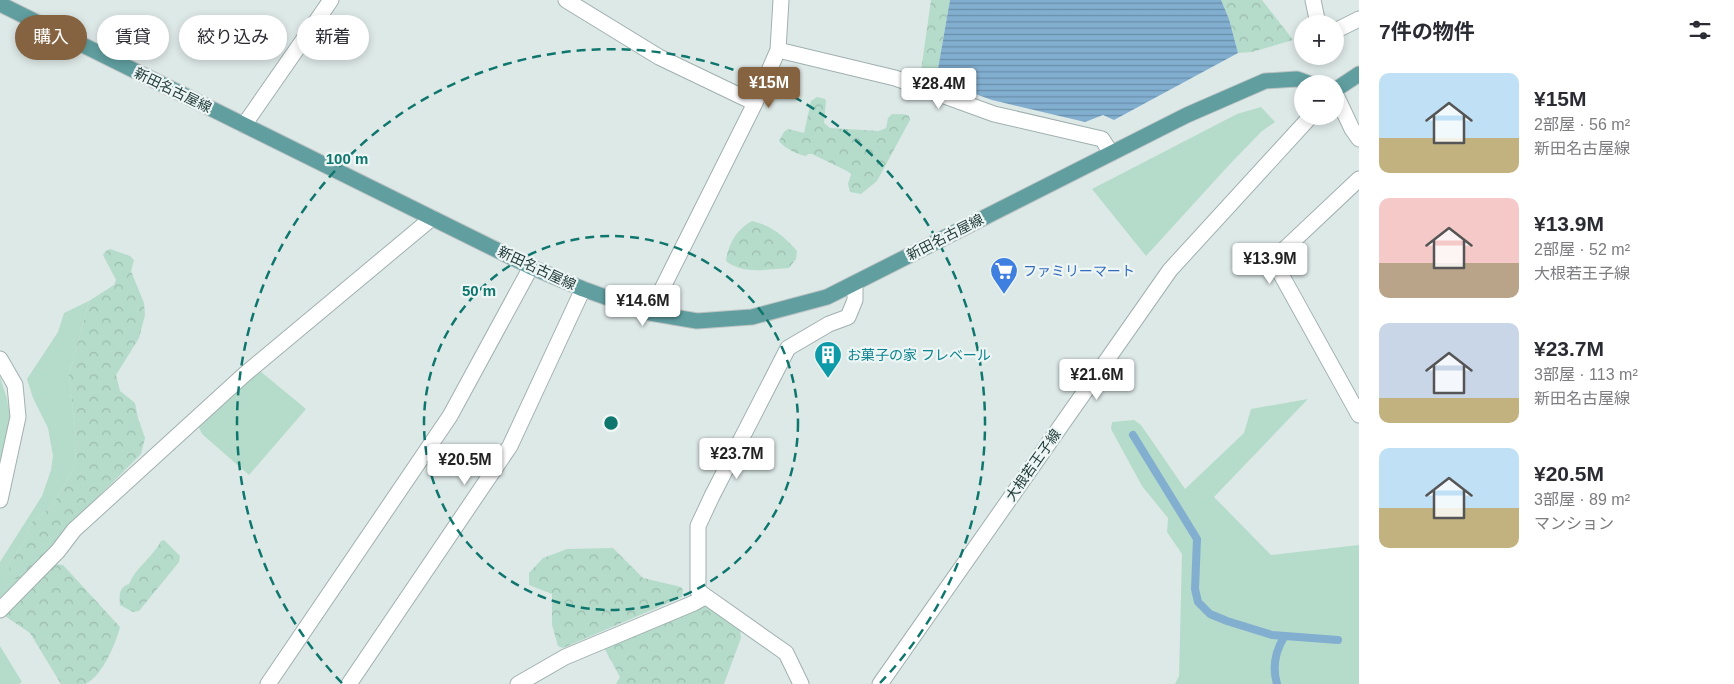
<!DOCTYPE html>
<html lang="ja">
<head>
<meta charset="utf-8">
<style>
	:root { --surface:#fff; --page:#f2f2f3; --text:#2b2b33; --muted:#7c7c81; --accent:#856340 }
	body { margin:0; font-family:Helvetica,"Noto Sans JP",sans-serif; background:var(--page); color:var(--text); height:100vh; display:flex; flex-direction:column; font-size:19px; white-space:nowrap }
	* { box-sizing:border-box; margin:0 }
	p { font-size:16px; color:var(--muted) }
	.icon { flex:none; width:28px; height:28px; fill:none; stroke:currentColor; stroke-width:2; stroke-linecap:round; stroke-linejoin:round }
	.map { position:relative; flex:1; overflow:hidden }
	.drawer { display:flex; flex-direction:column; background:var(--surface); width:375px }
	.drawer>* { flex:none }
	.top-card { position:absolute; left:15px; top:15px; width:475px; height:45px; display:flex; gap:10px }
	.buttons { position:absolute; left:1294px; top:15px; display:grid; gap:10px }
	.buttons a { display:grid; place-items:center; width:50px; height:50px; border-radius:50%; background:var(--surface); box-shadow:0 2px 8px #0003; font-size:25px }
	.price { position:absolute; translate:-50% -42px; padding:0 11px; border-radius:5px; background:#fff; color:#222; font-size:16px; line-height:32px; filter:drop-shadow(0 1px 2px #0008) }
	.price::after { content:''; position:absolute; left:50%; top:30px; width:15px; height:11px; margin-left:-8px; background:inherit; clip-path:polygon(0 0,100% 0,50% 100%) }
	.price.current { background:var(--accent); color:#fff }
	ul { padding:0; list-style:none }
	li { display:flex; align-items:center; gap:15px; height:125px; padding:0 20px }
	li span { display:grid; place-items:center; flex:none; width:140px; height:100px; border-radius:10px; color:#555 }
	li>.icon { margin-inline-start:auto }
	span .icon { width:60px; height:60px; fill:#fffc; stroke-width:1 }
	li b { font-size:21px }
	h2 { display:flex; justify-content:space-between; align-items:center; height:60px; padding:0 20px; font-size:21px }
	.pill { padding:0 18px; border-radius:22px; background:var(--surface); box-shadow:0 2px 8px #0003; font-size:18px; line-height:45px }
	.pill.current { background:var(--accent); color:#fff }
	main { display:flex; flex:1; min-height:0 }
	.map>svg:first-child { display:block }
</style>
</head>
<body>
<main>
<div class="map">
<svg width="1359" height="684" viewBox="0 0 1359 684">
	<defs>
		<pattern id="forest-crowns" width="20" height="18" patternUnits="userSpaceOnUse" patternTransform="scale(1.25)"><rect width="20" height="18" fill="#b5dbca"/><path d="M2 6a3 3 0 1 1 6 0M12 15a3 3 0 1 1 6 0" fill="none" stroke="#9bbdae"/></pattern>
		<pattern id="water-rules" width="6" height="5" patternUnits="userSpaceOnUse" patternTransform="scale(1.25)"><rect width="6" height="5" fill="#82aed0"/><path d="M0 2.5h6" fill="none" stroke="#6a8faa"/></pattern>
	</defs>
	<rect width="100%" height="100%" fill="#dde9e7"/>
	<!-- grass -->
	<path fill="#b5dbca" d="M 1261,107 L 1275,122 L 1262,131 L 1229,165 L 1146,256 L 1092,189 L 1237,114 Z
		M 89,301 L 69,375 L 76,438 L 75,466 L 53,505 L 31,523 L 25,541 L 9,563 L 21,582 L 0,604 L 0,562 L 42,496 L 51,470 L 53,456 L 48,428 L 33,398 L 27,379 L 58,332 L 64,313 Z
		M 260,371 L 306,409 L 249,475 L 202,434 L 197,423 Z
		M 0,377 L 7,399 L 11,420 L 0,472 Z
		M 1308,399 L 1214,497 L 1271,555 L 1359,545 L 1359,684 L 1175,684 L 1179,676 L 1182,554 L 1167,532 L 1168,518 L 1142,486 L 1111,429 L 1112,422 L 1134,420 L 1141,425 L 1185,489 L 1244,433 L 1251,409 Z
		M 0,646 L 22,682 L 19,684 L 0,684 Z"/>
	<!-- forest -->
	<path fill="url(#forest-crowns)" d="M 931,0 L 950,0 L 936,80 L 920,78 Z
		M 1221,0 L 1262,0 L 1293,40 L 1252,52 L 1238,53 L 1229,19 Z
		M 817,97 L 825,99 L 826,101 L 824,123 L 830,128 L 879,131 L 886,128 L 888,118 L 892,114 C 898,115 903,113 909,116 L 910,120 L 877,181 L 861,194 L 850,192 L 848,184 L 851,174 L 847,171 L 812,154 L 808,154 L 806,156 C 798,155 783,147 779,141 L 784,132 L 788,129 L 804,133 L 811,101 Z
		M 752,221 C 771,225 785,237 797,251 L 796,259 L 789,268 C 768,269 743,275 726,261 C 728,244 737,229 752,221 Z
		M 110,249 L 130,256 L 134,260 L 131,271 L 144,303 L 145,315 L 139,338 L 116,375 L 120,391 L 135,403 L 138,418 L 145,438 L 141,454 L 71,524 L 21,582 L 10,576 L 9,563 L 25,541 L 31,523 L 53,505 L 75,466 L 76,438 L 69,375 L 89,301 L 114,285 L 116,280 L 103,255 L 106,251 Z
		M 164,540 L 180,556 L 179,562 L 139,611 L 133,612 L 120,605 C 119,595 119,587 129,584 C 136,567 153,557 161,541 Z
		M 613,548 L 643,578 L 681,587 L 683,590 L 682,597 L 563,648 L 558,646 L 552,625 L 552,594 L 529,585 L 529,573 L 543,558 L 567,549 Z
		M 53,564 L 63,565 L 120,627 C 116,643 102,677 85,684 C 79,684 68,684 61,684 L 30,633 L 5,616 Z
		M 707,603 L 740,629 L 741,638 L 724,684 L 616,684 L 620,677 L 603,646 Z"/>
	<!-- water -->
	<path fill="url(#water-rules)" d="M 950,0 L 1221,0 L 1229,19 L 1238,53 L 1114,120 L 1103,115 L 1085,122 L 992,100 L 936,80 Z"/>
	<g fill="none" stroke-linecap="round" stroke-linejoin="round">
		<!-- stream -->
		<path stroke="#82aed0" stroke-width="8" d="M 1133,435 L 1197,539 L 1195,589 L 1198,602 L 1210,614 L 1227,621 L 1272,635 L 1338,640
			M 1277,684 C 1272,667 1275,652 1284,637"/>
		<defs>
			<path id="minor" d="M 566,0 L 659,57 L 755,103 L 650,313
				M 1313,0 L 1318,24
				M 1335,31 L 1359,19
				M 778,50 L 895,78 L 994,114 L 1102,139 L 1111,153
				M 1335,93 L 1352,129 L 1359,139
				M 755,103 L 778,50 L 781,0
				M 244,125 L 331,0
				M 1359,179 L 1273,260 L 1359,415
				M 0,359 L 15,385 L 18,417 L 0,500
				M 0,610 L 58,551 L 74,530 L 245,374 L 432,218
				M 268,684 L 450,416 L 531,267
				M 349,684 L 510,446 L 583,289
				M 518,684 L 565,657 L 694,603 L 705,597
				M 801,684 L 786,653 L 698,591 L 698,526 L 712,496 L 788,348 L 829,324 L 848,317 L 855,300 L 855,283
				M 880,684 L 1170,270 L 1311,116"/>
			<path id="major" d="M 0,4 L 531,267 L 583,289 L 650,313 L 697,321 L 752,317 L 827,297 L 1187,115 L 1265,81 L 1297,79 L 1311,84
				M 1335,90 L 1359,74"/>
		</defs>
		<!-- minor casing -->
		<use href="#minor" stroke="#a0b0af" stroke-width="17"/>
		<!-- major casing -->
		<use href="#major" stroke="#bcc3c3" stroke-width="17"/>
		<!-- minor -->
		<use href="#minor" stroke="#fff" stroke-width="15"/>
		<!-- major -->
		<use href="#major" stroke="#609ea0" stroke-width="15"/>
	</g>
	<!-- distance rings -->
	<g fill="none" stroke="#0f766e" stroke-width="2.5" stroke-dasharray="9 6">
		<circle cx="611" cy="423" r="187"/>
		<path d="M342 683A374 374 0 1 1 880 683"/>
	</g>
	<!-- icons -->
	<defs>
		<symbol id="supermarket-pin" viewBox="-11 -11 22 30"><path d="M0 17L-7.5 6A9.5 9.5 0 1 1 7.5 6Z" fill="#3f7fe0" stroke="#edf6f4"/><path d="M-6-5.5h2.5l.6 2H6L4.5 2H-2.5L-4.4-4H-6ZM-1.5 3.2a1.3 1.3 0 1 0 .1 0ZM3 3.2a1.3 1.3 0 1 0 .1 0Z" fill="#fff"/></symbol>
		<symbol id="building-pin" viewBox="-11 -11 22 30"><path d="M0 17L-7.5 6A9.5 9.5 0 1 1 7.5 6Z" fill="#0f9aa8" stroke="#edf6f4"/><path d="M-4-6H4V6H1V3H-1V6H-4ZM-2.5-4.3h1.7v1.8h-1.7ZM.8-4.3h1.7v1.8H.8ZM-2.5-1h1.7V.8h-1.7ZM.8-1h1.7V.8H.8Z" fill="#fff"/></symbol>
	</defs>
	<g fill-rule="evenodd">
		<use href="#supermarket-pin" x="988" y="255" width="32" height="43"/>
		<use href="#building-pin" x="812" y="339" width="32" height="43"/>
	</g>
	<g text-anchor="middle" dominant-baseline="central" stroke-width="4.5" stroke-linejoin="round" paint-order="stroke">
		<!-- street labels -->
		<g font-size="14" fill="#1e3838" stroke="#edf6f4">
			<text transform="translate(173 90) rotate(26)">新田名古屋線</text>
			<text transform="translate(945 237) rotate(-27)">新田名古屋線</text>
			<text transform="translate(537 268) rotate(25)">新田名古屋線</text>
			<text transform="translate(1033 465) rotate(-55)">大根若王子線</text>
		</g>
		<!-- shop labels -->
		<g font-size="14" fill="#366cbe" stroke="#edf6f4" text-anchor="start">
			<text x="1023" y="271">ファミリーマート</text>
		</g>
		<!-- culture labels -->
		<g font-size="14" fill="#0d838f" stroke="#edf6f4" text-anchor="start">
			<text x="847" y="355">お菓子の家 フレベール</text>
		</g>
	</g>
	<circle cx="611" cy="423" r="8" fill="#0f766e" stroke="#edf6f4" stroke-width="2.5"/>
	<g font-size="15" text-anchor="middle" font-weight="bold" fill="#0f766e" stroke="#edf6f4" stroke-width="4.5" stroke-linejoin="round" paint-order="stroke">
		<text x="347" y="164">100 m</text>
		<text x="479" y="296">50 m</text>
	</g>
</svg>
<div class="buttons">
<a>+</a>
<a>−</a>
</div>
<b class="price current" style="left:769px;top:109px">¥15M</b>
<b class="price" style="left:939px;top:110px">¥28.4M</b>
<b class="price" style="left:1270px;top:285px">¥13.9M</b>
<b class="price" style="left:643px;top:327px">¥14.6M</b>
<b class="price" style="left:1097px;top:401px">¥21.6M</b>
<b class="price" style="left:737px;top:480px">¥23.7M</b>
<b class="price" style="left:465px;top:486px">¥20.5M</b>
<div class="top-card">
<a class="pill current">購入</a>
<a class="pill">賃貸</a>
<a class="pill">絞り込み</a>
<a class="pill">新着</a>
</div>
</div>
<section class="drawer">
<h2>7件の物件<svg class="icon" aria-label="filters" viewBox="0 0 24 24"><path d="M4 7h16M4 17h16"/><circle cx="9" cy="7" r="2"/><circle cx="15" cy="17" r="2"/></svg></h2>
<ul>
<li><span style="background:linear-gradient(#bfe0f5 65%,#c2b280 0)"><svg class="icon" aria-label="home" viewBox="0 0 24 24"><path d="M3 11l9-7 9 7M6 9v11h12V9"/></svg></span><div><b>¥15M</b><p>2部屋 · 56 m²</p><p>新田名古屋線</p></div></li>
<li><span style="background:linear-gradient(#f6c9c9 65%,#b9a48a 0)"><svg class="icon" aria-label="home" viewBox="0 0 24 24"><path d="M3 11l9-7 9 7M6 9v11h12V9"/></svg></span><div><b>¥13.9M</b><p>2部屋 · 52 m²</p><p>大根若王子線</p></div></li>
<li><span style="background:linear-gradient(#c9d6e8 75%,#c2b280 0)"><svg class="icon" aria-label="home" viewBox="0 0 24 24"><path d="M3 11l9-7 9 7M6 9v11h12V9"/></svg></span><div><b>¥23.7M</b><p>3部屋 · 113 m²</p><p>新田名古屋線</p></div></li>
<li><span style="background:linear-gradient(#bfe0f5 60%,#c2b280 0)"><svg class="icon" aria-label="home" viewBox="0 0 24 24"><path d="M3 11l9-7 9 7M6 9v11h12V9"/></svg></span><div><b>¥20.5M</b><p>3部屋 · 89 m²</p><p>マンション</p></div></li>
</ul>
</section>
</main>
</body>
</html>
